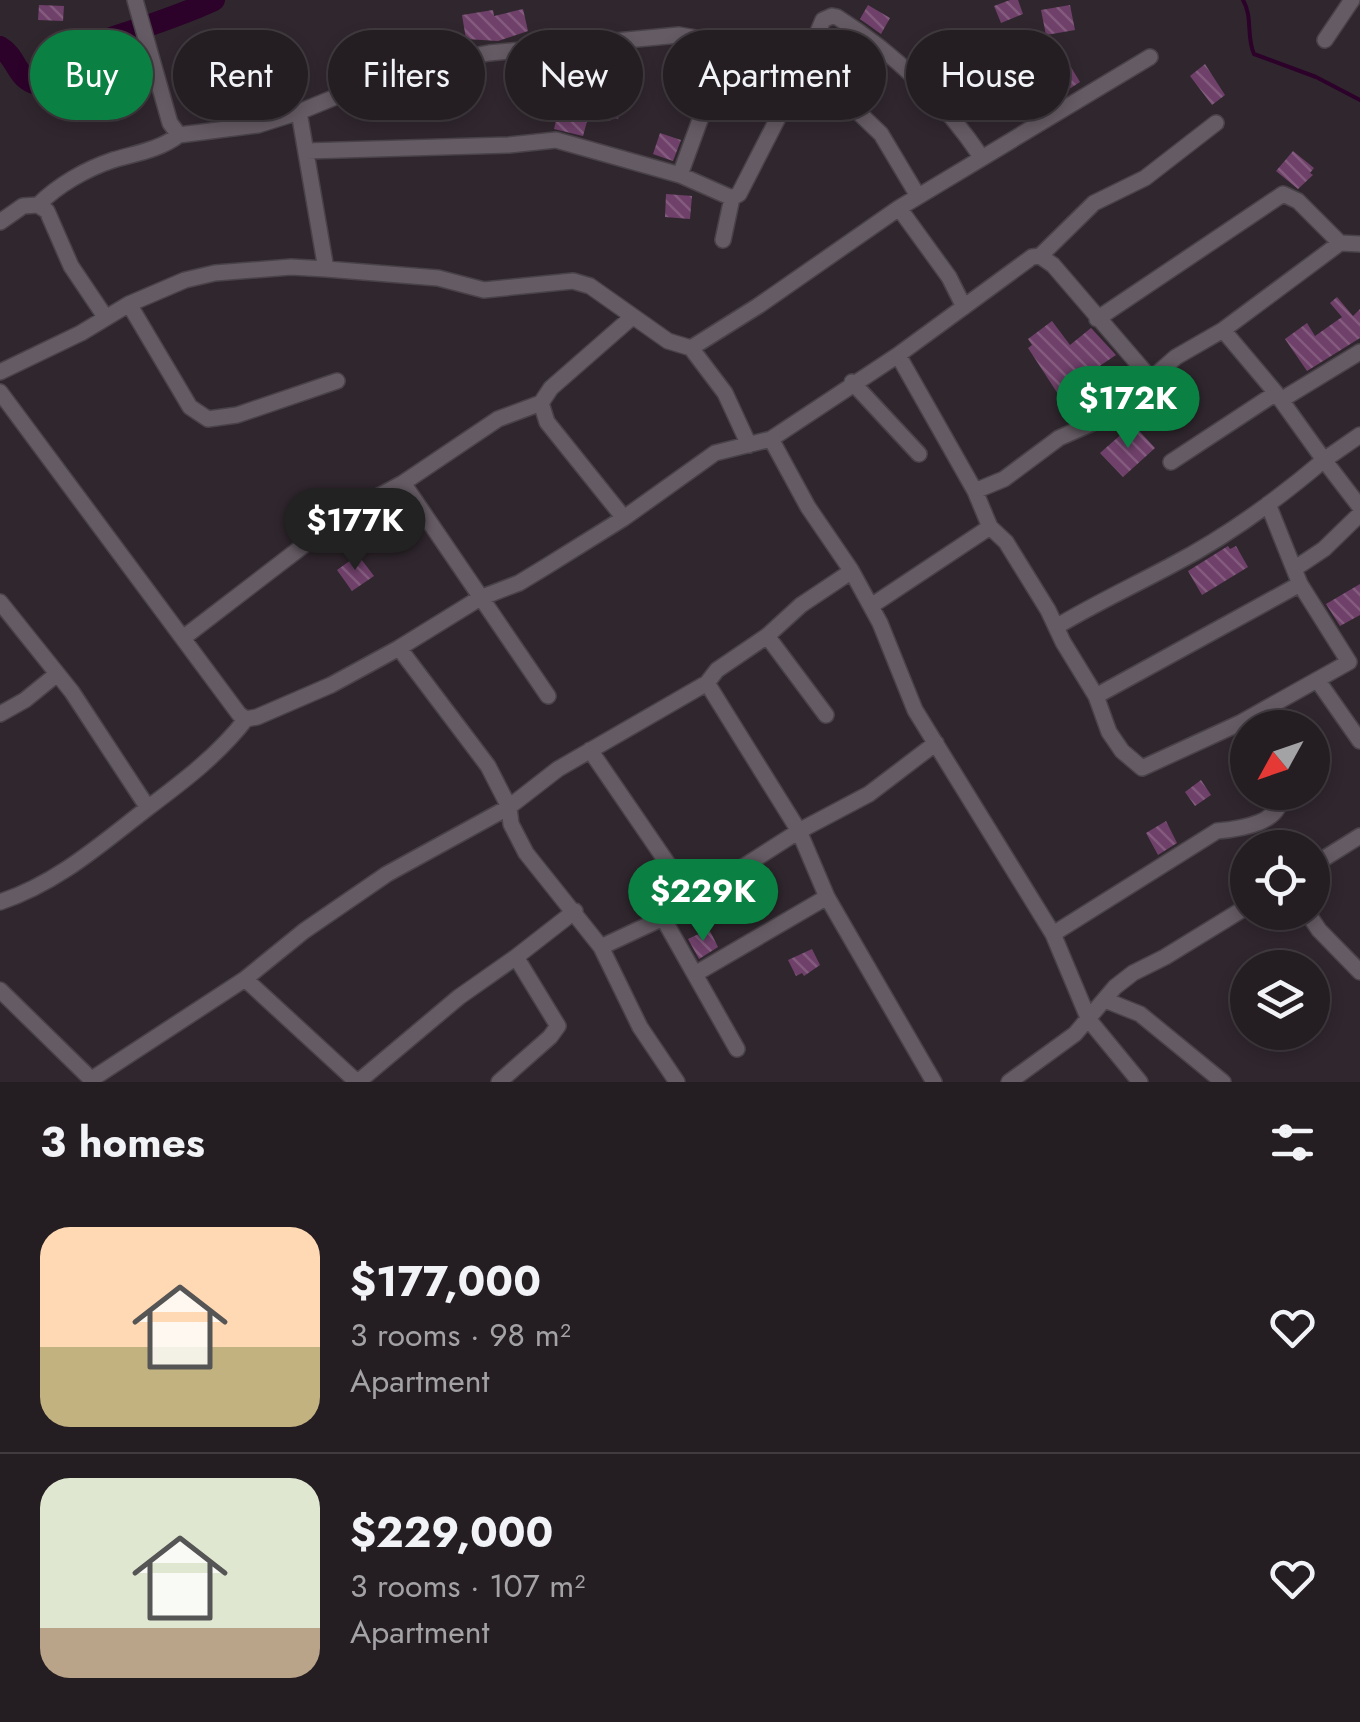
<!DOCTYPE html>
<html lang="en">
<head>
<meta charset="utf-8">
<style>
	:root { --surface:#241d22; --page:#2c262a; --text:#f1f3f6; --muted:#a3a2a5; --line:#413b40; --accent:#0b8043 }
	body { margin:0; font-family:Jost,sans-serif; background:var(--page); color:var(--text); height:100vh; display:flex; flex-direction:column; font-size:38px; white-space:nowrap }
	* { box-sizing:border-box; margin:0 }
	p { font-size:32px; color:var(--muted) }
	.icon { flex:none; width:55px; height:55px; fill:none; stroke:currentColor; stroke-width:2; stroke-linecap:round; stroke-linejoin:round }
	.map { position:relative; height:1082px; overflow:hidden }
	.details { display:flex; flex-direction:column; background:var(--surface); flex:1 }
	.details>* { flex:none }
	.banner { position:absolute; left:30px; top:30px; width:1300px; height:90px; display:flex; gap:20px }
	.needle { width:65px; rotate:230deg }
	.fabs { position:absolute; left:1230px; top:710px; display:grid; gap:20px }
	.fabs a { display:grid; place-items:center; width:100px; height:100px; border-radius:50%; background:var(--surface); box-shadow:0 5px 15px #0003,0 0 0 2px var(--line); font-size:50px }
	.price { position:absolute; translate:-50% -85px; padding:0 22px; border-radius:35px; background:var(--accent); color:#fff; font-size:32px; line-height:65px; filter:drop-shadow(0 2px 5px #0008) }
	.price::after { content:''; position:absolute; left:50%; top:60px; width:30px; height:22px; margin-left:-15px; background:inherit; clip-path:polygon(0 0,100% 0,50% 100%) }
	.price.active { background:#222; color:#fff }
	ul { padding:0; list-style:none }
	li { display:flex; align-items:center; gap:30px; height:250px; padding:0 40px }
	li+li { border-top:2px solid var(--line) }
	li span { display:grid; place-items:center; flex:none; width:280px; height:200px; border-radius:30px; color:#555 }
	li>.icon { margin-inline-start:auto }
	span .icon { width:120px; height:120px; fill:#fffc; stroke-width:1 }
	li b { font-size:42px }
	h2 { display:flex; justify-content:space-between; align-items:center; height:120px; padding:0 40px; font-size:42px }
	.chip { padding:0 35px; border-radius:45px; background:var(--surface); box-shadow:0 5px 15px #0003,0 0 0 2px var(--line); font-size:35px; line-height:90px }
	.chip.active { background:var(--accent); color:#fff }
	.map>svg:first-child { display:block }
</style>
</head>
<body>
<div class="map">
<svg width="1360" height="1082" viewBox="0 0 1360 1082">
	<defs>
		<pattern id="building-back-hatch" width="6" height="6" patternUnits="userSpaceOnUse" patternTransform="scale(2.5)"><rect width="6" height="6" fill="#6f406a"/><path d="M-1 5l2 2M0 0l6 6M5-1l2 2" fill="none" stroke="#845b7f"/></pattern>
	</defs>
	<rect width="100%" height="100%" fill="#30272e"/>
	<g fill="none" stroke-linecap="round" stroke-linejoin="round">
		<!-- stream -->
		<path stroke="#2d022a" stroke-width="4" d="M 1243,0 C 1253,17 1246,36 1254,54 L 1316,77 L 1360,100"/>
		<!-- river -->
		<path stroke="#2d022a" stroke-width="22" d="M 0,47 C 16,56 16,77 34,83 C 65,73 86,46 117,36 C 148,26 184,14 214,0"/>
	</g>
	<!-- building -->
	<path fill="url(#building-back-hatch)" d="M 1010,0 L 1018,0 L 1023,14 L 1001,23 L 994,6 Z
		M 39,5 L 64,6 L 63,21 L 38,20 Z
		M 868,5 L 890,18 L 881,34 L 860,19 Z
		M 1070,5 L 1075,30 L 1046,35 L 1041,10 Z
		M 523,9 L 528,31 L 498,41 L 466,39 L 462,15 L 493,10 L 494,16 Z
		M 679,46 L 711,52 L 704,76 L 680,69 L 683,58 L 670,56 L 671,47 Z
		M 1063,54 L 1080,82 L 1066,91 L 1051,61 Z
		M 1205,64 L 1225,95 L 1212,105 L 1190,76 Z
		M 598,91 L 624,99 L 618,119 L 611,117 L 610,121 L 589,114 L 583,136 L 554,129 L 562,95 L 596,98 Z
		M 660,133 L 681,140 L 673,161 L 653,154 Z
		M 1293,151 L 1314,168 L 1310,173 L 1313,175 L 1298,189 L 1276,171 Z
		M 666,194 L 692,196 L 690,219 L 665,217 Z
		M 1337,297 L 1353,316 L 1360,309 L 1360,338 L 1307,371 L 1285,339 L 1307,323 L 1315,336 L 1342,317 L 1330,303 Z
		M 1052,321 L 1070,345 L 1091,328 L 1116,355 L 1058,394 L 1028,348 L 1032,345 L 1028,339 Z
		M 1133,424 L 1155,448 L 1123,477 L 1100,453 Z
		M 1228,546 L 1230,549 L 1236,546 L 1248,567 L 1202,595 L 1188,571 Z
		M 358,555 L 374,576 L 352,591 L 337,570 Z
		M 1360,584 L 1360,615 L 1340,626 L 1326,604 Z
		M 1201,780 L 1211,795 L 1195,806 L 1185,792 Z
		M 1166,821 L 1177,843 L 1158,855 L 1146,833 Z
		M 709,929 L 718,947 L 699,959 L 688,939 Z
		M 812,949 L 820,965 L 804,976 L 802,973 L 796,976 L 788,960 Z"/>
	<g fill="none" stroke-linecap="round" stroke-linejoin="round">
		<defs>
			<path id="minor" d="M 135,0 L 170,123 L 179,135 L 258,125 L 299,112 L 401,70 L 489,53 L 679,35 L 719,42 L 725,51 L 680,175
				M 1325,40 L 1352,0
				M 800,75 L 856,110 L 881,134 L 918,196
				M 299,112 L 326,269
				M 306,151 L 509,145 L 556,140 L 680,175 L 732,198
				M 38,205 C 58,185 86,169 113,160 C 137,153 159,150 179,135
				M 899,208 L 1150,57
				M 0,222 L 23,206 L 38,205 L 47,211 L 71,266 L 106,318
				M 723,240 L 732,198 L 739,194 L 800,75 L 823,20 L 832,16 L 837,17 C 897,55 943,100 982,158
				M 1040,256 L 1094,203 L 1145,178 L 1216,123
				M 129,304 L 190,407 L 208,419 L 237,415 L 337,381
				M 1097,319 L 1283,194 L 1298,201 L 1340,243
				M 691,348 L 758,306 L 899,208 L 949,277 L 964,307
				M 898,355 L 975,491 L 990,527 L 1006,542 L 1048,610 L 1063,642 L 1096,696 L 1109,732 L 1122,751 L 1142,768 L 1240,723 L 1349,662 L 1300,584 L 1268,504
				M 0,372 L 81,333 L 129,304 L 185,280 L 215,273 L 291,267 L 326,269 L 438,278 L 484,290 L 573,281 L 590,286 L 668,341 L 691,348 L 725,393 L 749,445
				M 852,382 L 919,454
				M 0,392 L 239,714 L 246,719 L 257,717 L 331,685 L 399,648 L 488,766 L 509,807 L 511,824 L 526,853 L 601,947 L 640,1027 L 677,1082
				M 1281,400 L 1360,352
				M 541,403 L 498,419 L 403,483 L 548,696
				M 1360,435 L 1324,460 L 1360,507
				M 1171,462 L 1276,393
				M 975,491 L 1004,479 L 1059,438 L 1113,414 L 1151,379
				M 624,518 L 547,422 L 541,403 L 551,388 L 631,318
				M 1294,569 L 1324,549 L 1360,514
				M 851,570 L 880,623 L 915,710 L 1053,934 L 1089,1020 L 1140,1082
				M 0,602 L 72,692 L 148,808
				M 871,606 L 990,527
				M 1056,627 C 1094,604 1133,586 1172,565 C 1226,537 1278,499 1324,460 L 1276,393 L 1223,330
				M 767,636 L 826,715
				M 183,638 L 342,516 L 403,483
				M 399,648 L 480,598 L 519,583 L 547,566 L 624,518 L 715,453 L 771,439 L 898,355 L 1032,257 L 1040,256 L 1053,265 L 1151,379 L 1176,357 L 1223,330 L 1340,243 L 1360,244
				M 1318,681 L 1360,741
				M 707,683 L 799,831 L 869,794 L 936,743
				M 1096,696 L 1300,584
				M 0,714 L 25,700 L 57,674
				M 590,750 L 692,899
				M 1312,866 L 1360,836
				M 0,902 C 58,883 102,843 149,807 C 185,780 219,754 246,719
				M 1307,912 L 1319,930 L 1360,972
				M 663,918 L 737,1049
				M 1053,934 L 1217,831 C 1240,829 1285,823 1280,792
				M 601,947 L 663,918 L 799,831 L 827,897 L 934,1082
				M 695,974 L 827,897
				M 245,979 L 357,1082
				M 0,990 L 94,1082
				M 1105,1000 L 1140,1014 L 1223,1082
				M 92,1079 L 245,979 L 304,931 L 387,874 L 509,807 L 558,769 L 707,683 L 717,670 L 767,636 L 801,605 L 846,575 L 851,570 L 808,507 L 771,439
				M 358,1082 L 459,997 L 516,957
				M 499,1082 L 550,1037 L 558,1026 L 516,957 L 575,911
				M 1009,1082 L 1075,1034 L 1115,987 L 1133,973 L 1165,957 L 1248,906"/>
		</defs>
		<!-- minor casing -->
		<use href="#minor" stroke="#494248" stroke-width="18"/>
		<!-- minor -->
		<use href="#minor" stroke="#655b64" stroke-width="15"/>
	</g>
</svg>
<div class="fabs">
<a><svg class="needle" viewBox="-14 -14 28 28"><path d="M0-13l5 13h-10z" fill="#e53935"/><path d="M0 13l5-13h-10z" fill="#a3a2a5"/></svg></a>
<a><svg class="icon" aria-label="locate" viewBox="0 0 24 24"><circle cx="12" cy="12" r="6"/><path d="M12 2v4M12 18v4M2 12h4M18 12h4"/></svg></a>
<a><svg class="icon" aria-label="layers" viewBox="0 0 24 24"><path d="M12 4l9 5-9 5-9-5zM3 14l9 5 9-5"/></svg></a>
</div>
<b class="price" style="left:1128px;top:451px">$172K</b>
<b class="price active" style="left:355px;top:573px">$177K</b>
<b class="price" style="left:703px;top:944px">$229K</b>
<div class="banner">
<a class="chip active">Buy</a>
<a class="chip">Rent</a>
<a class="chip">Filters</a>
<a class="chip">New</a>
<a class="chip">Apartment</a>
<a class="chip">House</a>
</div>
</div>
<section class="details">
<h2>3 homes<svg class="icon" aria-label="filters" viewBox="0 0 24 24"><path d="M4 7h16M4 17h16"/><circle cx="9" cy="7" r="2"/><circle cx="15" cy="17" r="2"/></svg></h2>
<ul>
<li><span style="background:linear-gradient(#ffd9b3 60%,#c2b280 0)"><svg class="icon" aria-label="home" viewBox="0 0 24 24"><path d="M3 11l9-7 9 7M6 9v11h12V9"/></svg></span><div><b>$177,000</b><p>3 rooms · 98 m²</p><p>Apartment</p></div><svg class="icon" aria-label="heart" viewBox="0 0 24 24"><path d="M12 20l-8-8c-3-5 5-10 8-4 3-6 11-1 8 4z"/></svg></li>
<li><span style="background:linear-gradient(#dfe7d0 75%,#b9a48a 0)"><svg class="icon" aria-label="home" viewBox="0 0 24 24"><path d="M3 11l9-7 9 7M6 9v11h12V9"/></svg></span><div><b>$229,000</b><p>3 rooms · 107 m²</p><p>Apartment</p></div><svg class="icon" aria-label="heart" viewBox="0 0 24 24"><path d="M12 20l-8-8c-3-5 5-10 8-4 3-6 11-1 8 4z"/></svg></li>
</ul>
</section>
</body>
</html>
